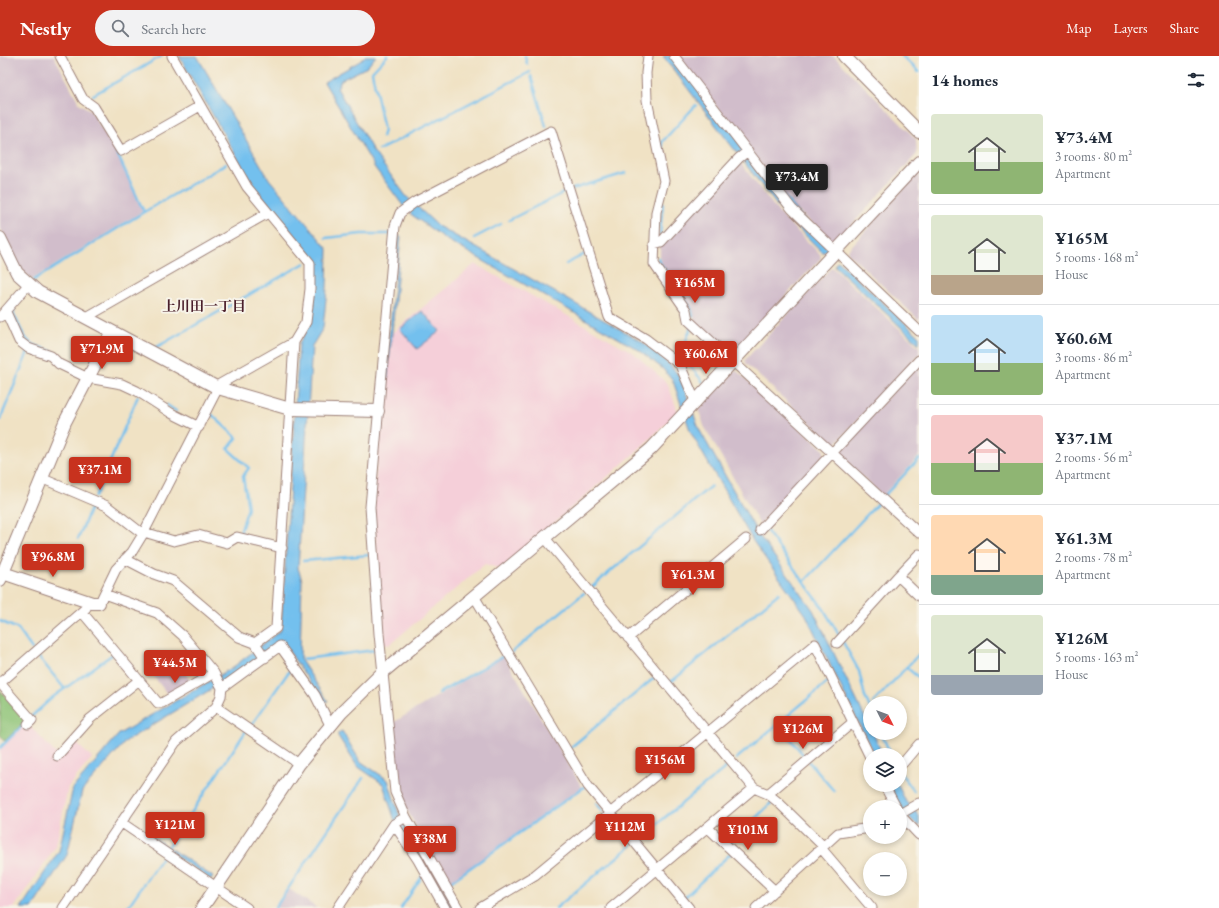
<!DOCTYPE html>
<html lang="en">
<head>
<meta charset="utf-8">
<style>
	:root { --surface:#fff; --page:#f2f2f3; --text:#1f2937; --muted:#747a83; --line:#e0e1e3; --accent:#c8321e }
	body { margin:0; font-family:"EB Garamond","Noto Serif JP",serif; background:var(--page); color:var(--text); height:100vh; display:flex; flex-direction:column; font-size:15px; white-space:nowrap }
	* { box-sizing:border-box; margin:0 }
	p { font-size:13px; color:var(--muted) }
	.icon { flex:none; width:22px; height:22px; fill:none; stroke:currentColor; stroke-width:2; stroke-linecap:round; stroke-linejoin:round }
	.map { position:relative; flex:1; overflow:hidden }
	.details { display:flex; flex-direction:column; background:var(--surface); width:300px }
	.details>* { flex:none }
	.needle { width:26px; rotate:132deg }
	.controls { position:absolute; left:863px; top:640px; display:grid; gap:8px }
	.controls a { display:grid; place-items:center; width:44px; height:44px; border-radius:50%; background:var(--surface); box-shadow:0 2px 6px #0003; font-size:20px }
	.price { position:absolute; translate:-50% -34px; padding:0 9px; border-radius:4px; background:var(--accent); color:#fff; font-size:13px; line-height:26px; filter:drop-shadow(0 1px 2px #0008) }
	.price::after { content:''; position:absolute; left:50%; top:24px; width:12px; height:9px; margin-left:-6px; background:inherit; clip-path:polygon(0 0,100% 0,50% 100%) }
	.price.on { background:#222; color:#fff }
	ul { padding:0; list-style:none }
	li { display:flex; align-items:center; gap:12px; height:100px; padding:0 12px }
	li+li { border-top:1px solid var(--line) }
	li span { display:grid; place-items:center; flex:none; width:112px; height:80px; border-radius:4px; color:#555 }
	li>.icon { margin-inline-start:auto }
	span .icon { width:48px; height:48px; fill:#fffc; stroke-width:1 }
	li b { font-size:17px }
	h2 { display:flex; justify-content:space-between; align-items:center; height:48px; padding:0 12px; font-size:17px }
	header { display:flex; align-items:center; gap:24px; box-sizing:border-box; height:56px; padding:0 20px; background:var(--accent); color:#fff }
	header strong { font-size:19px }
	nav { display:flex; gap:22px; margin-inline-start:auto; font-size:14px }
	.search { width:280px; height:36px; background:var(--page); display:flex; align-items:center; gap:10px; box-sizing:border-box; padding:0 14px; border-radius:22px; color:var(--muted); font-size:15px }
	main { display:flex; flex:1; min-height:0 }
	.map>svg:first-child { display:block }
</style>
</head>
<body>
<header>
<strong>Nestly</strong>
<div class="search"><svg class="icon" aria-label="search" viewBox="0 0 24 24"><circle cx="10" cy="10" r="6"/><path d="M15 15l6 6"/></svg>Search here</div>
<nav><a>Map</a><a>Layers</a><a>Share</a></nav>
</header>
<main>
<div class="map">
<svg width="919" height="852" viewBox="0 0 919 852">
	<rect width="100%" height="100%" fill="#f7f3e8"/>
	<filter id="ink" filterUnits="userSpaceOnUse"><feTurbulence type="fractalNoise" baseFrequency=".025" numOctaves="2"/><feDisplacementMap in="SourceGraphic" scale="8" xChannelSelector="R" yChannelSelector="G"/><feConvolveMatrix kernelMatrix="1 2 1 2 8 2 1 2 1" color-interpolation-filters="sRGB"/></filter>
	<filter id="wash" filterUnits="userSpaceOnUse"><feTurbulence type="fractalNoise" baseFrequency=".012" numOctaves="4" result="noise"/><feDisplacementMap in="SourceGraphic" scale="16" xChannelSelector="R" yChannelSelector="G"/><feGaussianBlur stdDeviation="0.9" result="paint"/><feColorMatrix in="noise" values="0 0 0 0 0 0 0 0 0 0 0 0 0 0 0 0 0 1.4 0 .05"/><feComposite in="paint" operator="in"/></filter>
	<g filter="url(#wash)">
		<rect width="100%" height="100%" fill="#f0e2c4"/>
		<!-- built -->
		<path fill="#f5cfd9" d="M 475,208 L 634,297 L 668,328 L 678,356 L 636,396 L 501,513 L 485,508 L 389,589 L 383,587 L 373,448 L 382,351 L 385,351 L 392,277 Z
			M 26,666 L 59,701 L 74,685 L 92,702 L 68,731 L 56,790 L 14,852 L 0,852 L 0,692 Z"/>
		<!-- industrial -->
		<path fill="#d1bdcb" d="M 0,0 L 54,0 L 79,47 L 91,55 L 118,100 L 143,155 L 31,224 L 15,206 L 0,170 Z
			M 677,0 L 834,0 L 916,83 L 917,98 L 834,188 L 795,152 Z
			M 739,105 L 779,157 L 820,198 L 821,202 L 733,296 L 729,297 L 695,266 L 691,251 L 660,205 L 660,189 Z
			M 919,116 L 919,264 L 848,197 L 848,194 Z
			M 832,211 L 919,291 L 919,298 L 835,388 L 832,387 L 746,308 L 745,304 Z
			M 919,307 L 919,400 L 882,440 L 839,398 L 838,395 Z
			M 735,315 L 738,316 L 824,394 L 824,400 L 760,469 L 704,370 L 699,353 Z
			M 504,600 L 582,731 L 447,828 L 400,741 L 391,668 Z
			M 178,609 L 192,626 L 169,640 L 154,621 Z
			M 289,833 L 317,852 L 276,852 Z"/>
		<!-- green -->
		<path fill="#8dc376" stroke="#6c7150" d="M 0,634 L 26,664 L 5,685 L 0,679 Z"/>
		<!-- water -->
		<path fill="#73c0ee" stroke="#5e708c" d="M 179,0 L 197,0 L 269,123 L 328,193 L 327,233 L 323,272 L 312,290 L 298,512 L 302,524 L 300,603 L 328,645 L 324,647 L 282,585 L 238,617 L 126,685 L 82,735 L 67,799 L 32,852 L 21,852 L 59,795 L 73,732 L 119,678 L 232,612 L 281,574 L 299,287 L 311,267 L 316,232 L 315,204 L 254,131 Z
			M 365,0 L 376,0 L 367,11 L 341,24 L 337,32 L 373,95 L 406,140 L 438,170 L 641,285 L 669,308 L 680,321 L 699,373 L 758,478 L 813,554 L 870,672 L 870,677 L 873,677 L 883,699 L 874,699 L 806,559 L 753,485 L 691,377 L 673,325 L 663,313 L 639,294 L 445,183 L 412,159 L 404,151 L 375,112 L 324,26 L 360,5 Z
			M 663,0 L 672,0 L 828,193 L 825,196 L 822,196 L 782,156 Z
			M 399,178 L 401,181 L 385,351 L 382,351 Z
			M 838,205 L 919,280 L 919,288 L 836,211 L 835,208 Z
			M 422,255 L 440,275 L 417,293 L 400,273 Z
			M 342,675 L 360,705 L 388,724 L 400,761 L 424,797 L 453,852 L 448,852 L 395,765 L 383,728 L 357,710 L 338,680 L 338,677 Z
			M 889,729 L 898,729 L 906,746 L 919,759 L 919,771 L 900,752 Z
			M 128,764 L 213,821 L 211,824 L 127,767 Z"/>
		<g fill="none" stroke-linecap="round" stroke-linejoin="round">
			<!-- stream -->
			<path stroke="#73c0ee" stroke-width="2.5" d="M 525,0 L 527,8
				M 902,0 L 919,16
				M 531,20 L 546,70
				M 93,39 L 162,0
				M 382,81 L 384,74 L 372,16 L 387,0
				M 379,94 L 530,16
				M 116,95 L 144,156
				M 667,119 L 662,86 L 696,49
				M 573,133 L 626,117
				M 509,164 L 565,136
				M 660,178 L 663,147
				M 326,182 L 361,178 L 390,178
				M 474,182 L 501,168
				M 658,202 L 659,206 L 691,252 L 693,260
				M 566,208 L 585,198
				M 34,224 L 144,156 L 226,108
				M 14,254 L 13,257 C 19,267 22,281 31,287 C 40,293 53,292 59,302
				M 155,292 L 305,207
				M 673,299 C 686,304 695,315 703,326
				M 680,301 L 691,271
				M 167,349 L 176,355
				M 210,357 L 237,382 L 228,393 L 249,412 L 243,420 L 248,452 L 240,477 L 243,478
				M 0,364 L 28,296
				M 885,439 L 919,403
				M 95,441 L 138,340
				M 766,474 L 823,552 L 839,579
				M 78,483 L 93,446
				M 303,505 L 369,499
				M 804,526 L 879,446
				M 592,531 L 711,430
				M 0,565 L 18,573 L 32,593
				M 843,586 L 859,615 L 865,641 L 870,652
				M 512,596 L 584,537
				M 37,599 L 64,632
				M 303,603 L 375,594
				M 906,611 L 919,622
				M 670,625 L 671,626 L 779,537
				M 439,637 L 505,599
				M 873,647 L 919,598
				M 32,660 L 53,641 L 113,598
				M 778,668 L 806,702
				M 250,671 L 292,611
				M 881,677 L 891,699
				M 0,692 L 25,667
				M 570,692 L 654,622
				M 736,703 L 828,626
				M 809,706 L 834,735
				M 900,716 L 914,735
				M 596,747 L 604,756
				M 636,785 L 729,709
				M 730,787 L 771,747
				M 167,793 L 246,675
				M 449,827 L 584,731
				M 684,842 L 731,797
				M 127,852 L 164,798
				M 275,852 L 363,722
				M 401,852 L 423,819
				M 556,852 L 632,789"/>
		</g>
	</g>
	<g filter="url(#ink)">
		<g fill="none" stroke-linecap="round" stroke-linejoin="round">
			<defs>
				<path id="street" d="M 60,0 L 83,43 L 94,51 L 121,95 L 200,50
					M 172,0 L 247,131 L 310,207 L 310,233 L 306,266 L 294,286 L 276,572 L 255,587
					M 648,0 L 646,17 L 647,44 L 664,125 L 656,156 L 654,208 L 686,254 L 688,264 L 919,477
					M 674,0 L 792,153 L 919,275
					M 654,188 L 661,186 L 739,102 L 748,95
					M 6,256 L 19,285 L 28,292 L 51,300 L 59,308 L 88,322 L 122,328 L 137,335 L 171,357 L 199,371
					M 0,261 L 28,229
					M 85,262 L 268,157
					M 41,422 L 107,450 L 143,478
					M 760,474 L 919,304
					M 144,476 L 174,485 L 198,479 L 227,487 L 237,481 L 282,492
					M 545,482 L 754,732 L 768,738 L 778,746 L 823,790
					M 919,498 L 898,520 L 919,540
					M 125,503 L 154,518 L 173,525 L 239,581 L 255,587 L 265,602
					M 474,540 L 588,730 L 689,852
					M 102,542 L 116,513 L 132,496 L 143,478 L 220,328 L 294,286
					M 82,556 L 158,647 L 162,647 L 214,617
					M 628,582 L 746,483
					M 837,587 L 898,520
					M 0,627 L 86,552
					M 0,627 L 32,664 L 28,668
					M 222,632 L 280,590 L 315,639 L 330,669
					M 216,651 L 299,708
					M 57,700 L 90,663 L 138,625
					M 903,707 L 919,688
					M 884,729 L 896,751
					M 768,738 L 852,667
					M 900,758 L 919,747
					M 900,759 L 919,779
					M 122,767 L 247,852
					M 394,768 L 418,804 L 445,852
					M 707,771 L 775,835
					M 821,792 L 872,852
					M 63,852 L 176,686 L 216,651 L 221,640 L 222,632 L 214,617 L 183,580 L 157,557 L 104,538
					M 338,852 L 394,768 L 406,761
					M 458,852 L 406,761 L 395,736 L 379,578 L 370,451 L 395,170 L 400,157 L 415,146 L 551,75 L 609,261 L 646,283 L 680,309 L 696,347
					M 480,852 L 535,819 L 815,588 L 870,701
					M 611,852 L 754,732
					M 756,852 L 838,777 L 870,772"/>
				<path id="secondary" d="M 844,0 L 919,76
					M 0,182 L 17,217 L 38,236 L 218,332 L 290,353 L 378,355
					M 0,516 L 92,547 L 99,547
					M 0,524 L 65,366 L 112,276
					M 202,852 L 299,708 L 341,657 L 383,616 L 651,393 L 919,106"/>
			</defs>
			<!-- street casing -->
			<use href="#street" stroke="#9d8078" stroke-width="11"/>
			<!-- secondary casing -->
			<use href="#secondary" stroke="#9d8078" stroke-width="14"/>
			<!-- street -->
			<use href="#street" stroke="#fff" stroke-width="9"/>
			<!-- secondary -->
			<use href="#secondary" stroke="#fff" stroke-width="12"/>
		</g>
	</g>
	<g text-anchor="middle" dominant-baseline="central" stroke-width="4" stroke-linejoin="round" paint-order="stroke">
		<!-- neighbourhood labels -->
		<g font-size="14" font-weight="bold" fill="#4a1f2b" stroke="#f7f3e8">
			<text x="204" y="250">上川田一丁目</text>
		</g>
	</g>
</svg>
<div class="controls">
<a><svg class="needle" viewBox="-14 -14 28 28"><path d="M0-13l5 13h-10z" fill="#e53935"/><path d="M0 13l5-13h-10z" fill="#747a83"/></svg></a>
<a><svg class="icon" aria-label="layers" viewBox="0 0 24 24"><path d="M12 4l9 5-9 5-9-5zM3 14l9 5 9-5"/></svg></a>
<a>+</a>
<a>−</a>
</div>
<b class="price on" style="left:797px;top:142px">¥73.4M</b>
<b class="price" style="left:695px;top:248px">¥165M</b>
<b class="price" style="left:102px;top:314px">¥71.9M</b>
<b class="price" style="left:706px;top:319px">¥60.6M</b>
<b class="price" style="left:100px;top:435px">¥37.1M</b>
<b class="price" style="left:53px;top:522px">¥96.8M</b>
<b class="price" style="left:693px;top:540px">¥61.3M</b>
<b class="price" style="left:175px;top:628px">¥44.5M</b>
<b class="price" style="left:803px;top:694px">¥126M</b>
<b class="price" style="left:665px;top:725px">¥156M</b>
<b class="price" style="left:175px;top:790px">¥121M</b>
<b class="price" style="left:625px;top:792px">¥112M</b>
<b class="price" style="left:748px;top:795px">¥101M</b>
<b class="price" style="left:430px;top:804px">¥38M</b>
</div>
<section class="details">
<h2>14 homes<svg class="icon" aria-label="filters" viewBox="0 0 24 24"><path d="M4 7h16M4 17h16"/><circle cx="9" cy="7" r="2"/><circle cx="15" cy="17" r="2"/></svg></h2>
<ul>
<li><span style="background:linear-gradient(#dfe7d0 60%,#8fb573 0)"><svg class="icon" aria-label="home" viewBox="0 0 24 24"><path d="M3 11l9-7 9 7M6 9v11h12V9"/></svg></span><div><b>¥73.4M</b><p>3 rooms · 80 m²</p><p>Apartment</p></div></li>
<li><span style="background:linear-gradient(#dfe7d0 75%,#b9a48a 0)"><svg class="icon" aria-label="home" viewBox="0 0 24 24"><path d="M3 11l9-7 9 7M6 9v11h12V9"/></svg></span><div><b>¥165M</b><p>5 rooms · 168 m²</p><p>House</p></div></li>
<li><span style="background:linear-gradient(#bfe0f5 60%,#8fb573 0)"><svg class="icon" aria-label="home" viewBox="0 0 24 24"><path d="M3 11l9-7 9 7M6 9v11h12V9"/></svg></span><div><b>¥60.6M</b><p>3 rooms · 86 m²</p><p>Apartment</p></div></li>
<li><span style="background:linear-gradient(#f6c9c9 60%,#8fb573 0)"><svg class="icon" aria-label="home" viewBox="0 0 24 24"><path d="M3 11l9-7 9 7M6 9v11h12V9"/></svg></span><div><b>¥37.1M</b><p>2 rooms · 56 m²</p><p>Apartment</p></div></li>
<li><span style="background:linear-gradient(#ffd9b3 75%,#7fa58c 0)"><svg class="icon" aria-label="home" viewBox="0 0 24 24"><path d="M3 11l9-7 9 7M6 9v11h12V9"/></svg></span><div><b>¥61.3M</b><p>2 rooms · 78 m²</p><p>Apartment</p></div></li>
<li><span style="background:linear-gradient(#dfe7d0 75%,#9aa5b1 0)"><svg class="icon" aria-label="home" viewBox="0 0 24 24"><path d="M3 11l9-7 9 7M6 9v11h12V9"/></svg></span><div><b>¥126M</b><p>5 rooms · 163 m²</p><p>House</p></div></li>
</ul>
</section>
</main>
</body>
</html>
